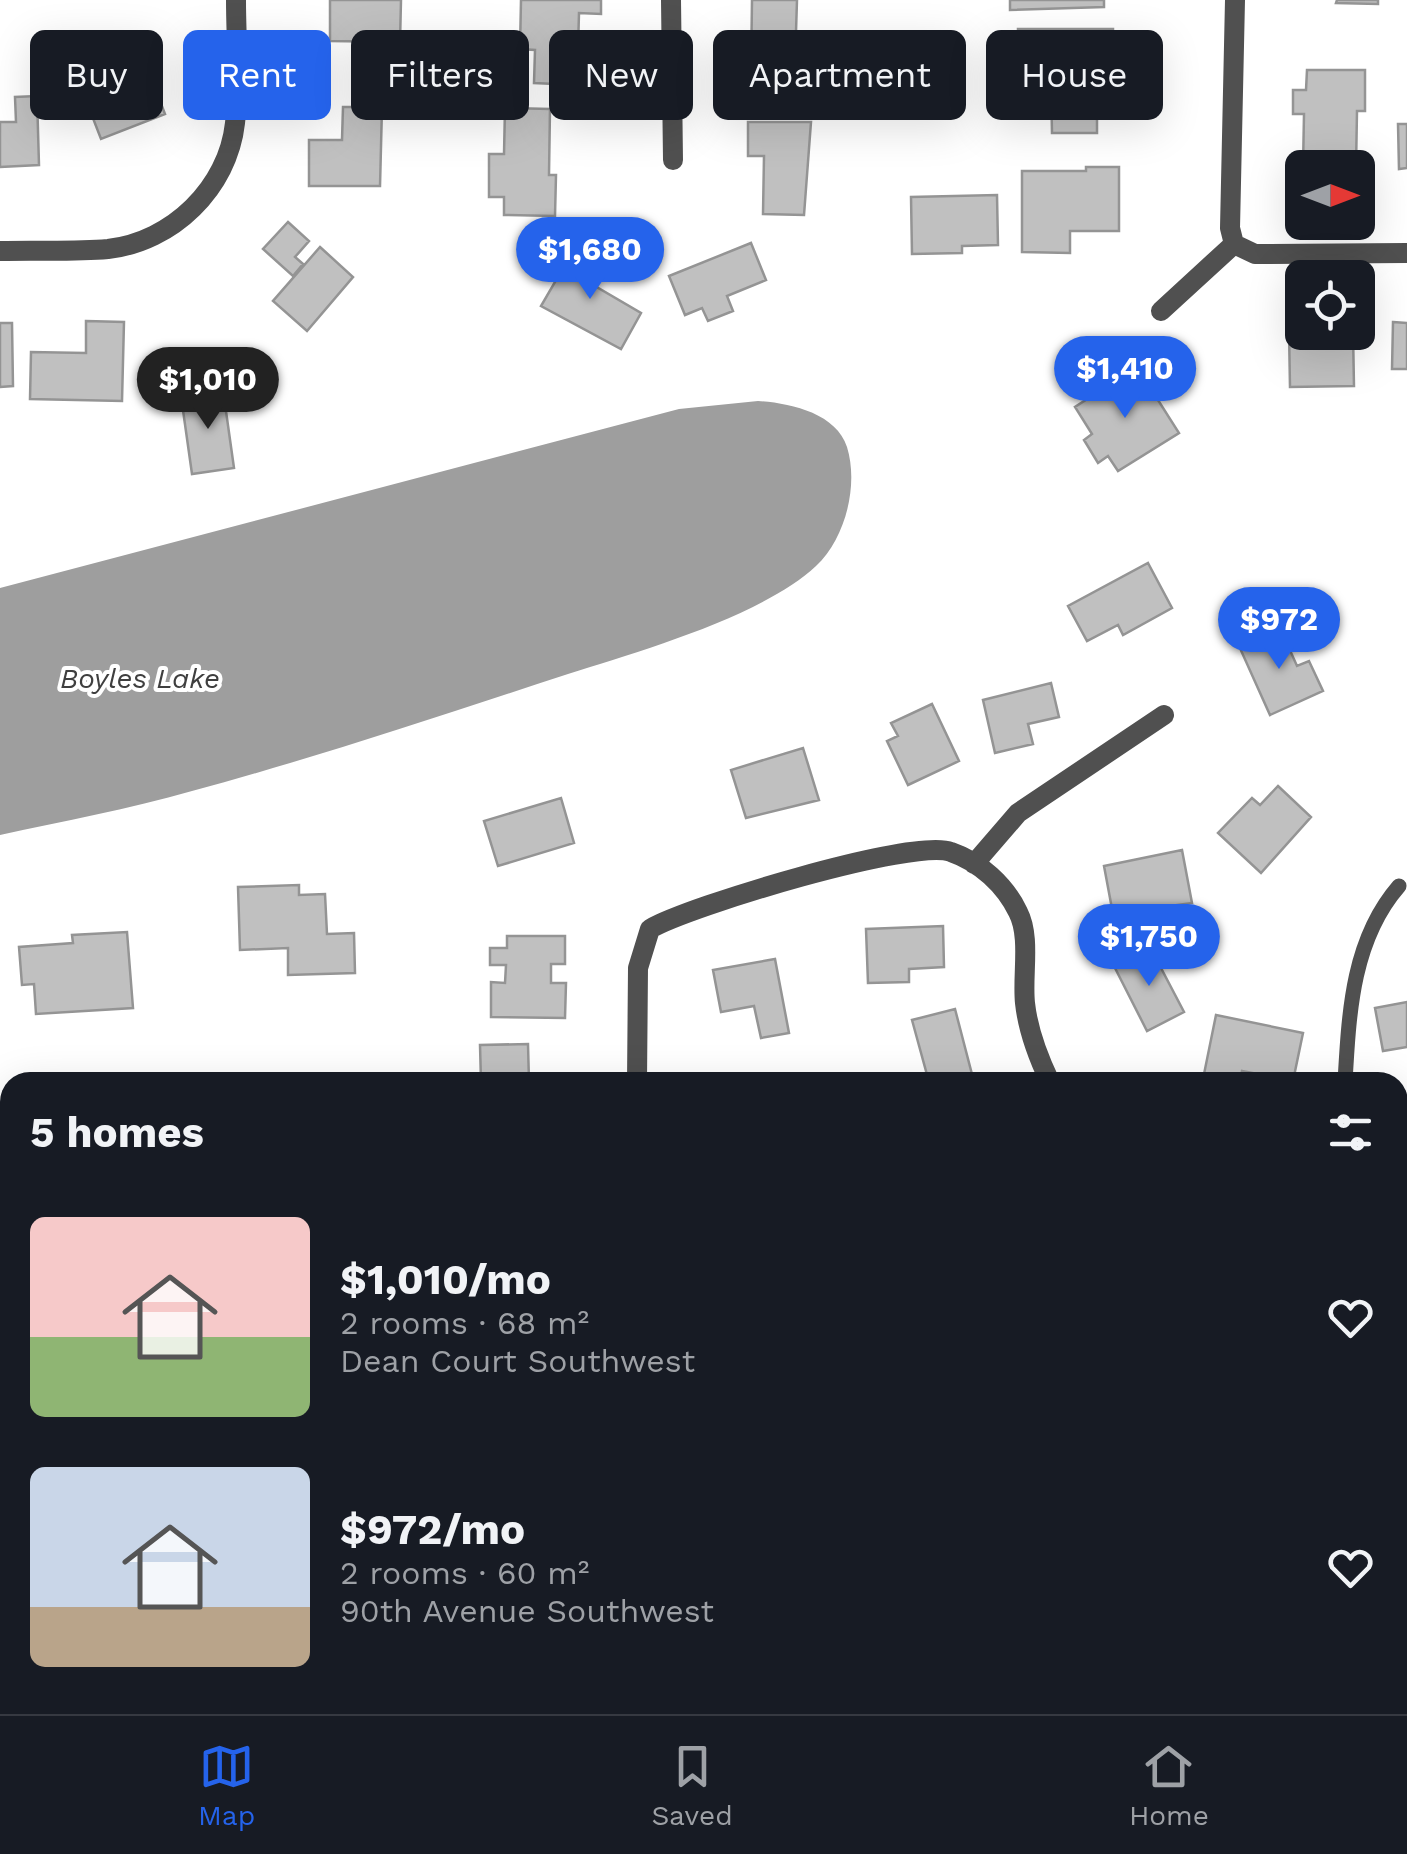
<!DOCTYPE html>
<html lang="en">
<head>
<meta charset="utf-8">
<style>
	:root { --surface:#171b24; --page:#20242c; --text:#f1f3f6; --muted:#9ea1a6; --line:#363941; --accent:#2563eb }
	body { margin:0; font-family:"Work Sans",sans-serif; background:var(--page); color:var(--text); height:100vh; display:flex; flex-direction:column; font-size:38px; white-space:nowrap }
	* { box-sizing:border-box; margin:0 }
	p { font-size:32px; color:var(--muted) }
	.icon { flex:none; width:55px; height:55px; fill:none; stroke:currentColor; stroke-width:2; stroke-linecap:round; stroke-linejoin:round }
	.map { position:relative; flex:1; overflow:hidden }
	.sheet { position:absolute; left:0px; top:1072px; width:1408px; height:642px; display:flex; flex-direction:column; background:var(--surface); border-radius:30px 30px 0 0; box-shadow:0 10px 40px #0002 }
	.sheet>* { flex:none }
	.banner { position:absolute; left:30px; top:30px; width:1348px; height:90px; display:flex; gap:20px }
	.needle { width:65px; rotate:90deg }
	.tools { position:absolute; left:1285px; top:150px; display:grid; gap:20px }
	.tools a { display:grid; place-items:center; width:90px; height:90px; border-radius:15px; background:var(--surface); box-shadow:0 10px 40px #0002; font-size:50px }
	.price { position:absolute; translate:-50% -85px; padding:0 22px; border-radius:35px; background:var(--accent); color:#fff; font-size:32px; line-height:65px; filter:drop-shadow(0 2px 5px #0008) }
	.price::after { content:''; position:absolute; left:50%; top:60px; width:30px; height:22px; margin-left:-15px; background:inherit; clip-path:polygon(0 0,100% 0,50% 100%) }
	.price.active { background:#222; color:#fff }
	ul { padding:0; list-style:none }
	li { display:flex; align-items:center; gap:30px; height:250px; padding:0 30px }
	li span { display:grid; place-items:center; flex:none; width:280px; height:200px; border-radius:15px; color:#555 }
	li>.icon { margin-inline-start:auto }
	span .icon { width:120px; height:120px; fill:#fffc; stroke-width:1 }
	li b { font-size:42px }
	h2 { display:flex; justify-content:space-between; align-items:center; height:120px; padding:0 30px; font-size:42px }
	.pill { padding:0 35px; border-radius:15px; background:var(--surface); box-shadow:0 10px 40px #0002; font-size:35px; line-height:90px }
	.pill.active { background:var(--accent); color:#fff }
	.tabs { display:flex; justify-content:space-around; align-items:center; height:140px; border-top:2px solid var(--line); background:var(--surface); font-size:28px; color:var(--muted) }
	.tabs a { display:grid; justify-items:center; gap:5px }
	.tabs .active { color:var(--accent) }
	.map>svg:first-child { display:block }
</style>
</head>
<body>
<div class="map">
<svg width="1407" height="1714" viewBox="0 0 1407 1714">
	<rect width="100%" height="100%" fill="#fff"/>
	<!-- water -->
	<path fill="#9e9e9e" d="M 758,401 C 790,403 836,413 847,447 C 859,486 845,539 816,566 C 761,617 640,651 568,674 C 443,715 318,757 192,791 C 129,809 64,821 0,835 L 0,588 L 679,409 Z"/>
	<!-- building -->
	<path fill="#c0c0c0" stroke="#949494" stroke-width="2.5" d="M 330,0 L 401,0 L 400,42 L 330,41 Z
		M 521,0 L 601,0 L 601,14 L 579,13 L 577,85 L 534,83 L 535,50 L 520,49 Z
		M 752,0 L 797,0 L 796,32 L 825,33 L 825,57 L 810,56 L 809,99 L 758,97 L 758,72 L 751,72 Z
		M 1010,0 L 1104,0 L 1104,7 L 1010,10 Z
		M 1337,0 L 1378,0 L 1378,4 L 1336,3 Z
		M 1018,29 L 1113,29 L 1113,68 L 1097,68 L 1097,133 L 1052,133 L 1051,85 L 1032,85 L 1031,67 L 1018,67 Z
		M 429,47 L 430,92 L 390,93 L 389,48 Z
		M 148,70 L 165,114 L 101,139 L 84,95 Z
		M 1307,70 L 1365,70 L 1365,111 L 1357,111 L 1356,168 L 1303,168 L 1304,114 L 1293,114 L 1293,90 L 1306,90 Z
		M 37,96 L 39,165 L 0,167 L 0,122 L 16,122 L 15,97 Z
		M 343,107 L 382,107 L 380,186 L 309,186 L 309,140 L 342,140 Z
		M 505,108 L 550,109 L 549,175 L 556,175 L 555,216 L 504,215 L 504,197 L 489,197 L 489,154 L 504,154 Z
		M 748,122 L 811,122 L 804,215 L 763,214 L 764,156 L 748,156 Z
		M 1398,124 L 1407,124 L 1407,168 L 1399,169 Z
		M 1086,167 L 1119,167 L 1119,231 L 1070,231 L 1070,253 L 1022,252 L 1022,171 L 1086,171 Z
		M 997,195 L 998,245 L 962,246 L 962,253 L 912,254 L 911,197 Z
		M 288,222 L 309,241 L 295,257 L 303,264 L 293,276 L 263,249 Z
		M 751,243 L 766,280 L 727,296 L 733,311 L 708,321 L 702,308 L 685,315 L 669,276 Z
		M 320,247 L 353,277 L 307,331 L 273,301 Z
		M 573,251 L 605,269 L 595,286 L 641,313 L 621,349 L 541,306 Z
		M 86,321 L 124,322 L 122,401 L 30,399 L 31,352 L 86,353 Z
		M 1393,322 L 1407,323 L 1407,369 L 1392,369 Z
		M 0,323 L 12,323 L 13,386 L 0,387 Z
		M 1289,330 L 1353,332 L 1354,386 L 1290,387 Z
		M 1137,367 L 1179,433 L 1118,471 L 1108,456 L 1098,463 L 1084,440 L 1092,434 L 1075,407 Z
		M 223,390 L 234,468 L 192,474 L 181,396 Z
		M 1148,563 L 1172,608 L 1123,635 L 1118,625 L 1087,641 L 1068,606 Z
		M 1280,628 L 1297,666 L 1309,661 L 1323,691 L 1270,715 L 1239,646 Z
		M 1051,683 L 1059,717 L 1028,724 L 1033,744 L 995,753 L 983,700 Z
		M 932,704 L 959,761 L 908,785 L 887,741 L 898,736 L 891,723 Z
		M 803,748 L 819,800 L 746,818 L 731,770 Z
		M 1278,786 L 1311,817 L 1261,873 L 1218,833 L 1252,798 L 1260,805 Z
		M 561,798 L 574,843 L 498,866 L 484,821 Z
		M 1182,850 L 1192,903 L 1113,914 L 1104,866 Z
		M 299,885 L 299,895 L 325,894 L 327,934 L 354,933 L 355,973 L 288,975 L 288,948 L 240,950 L 238,887 Z
		M 943,926 L 944,967 L 909,969 L 909,982 L 868,983 L 866,929 Z
		M 127,932 L 133,1008 L 36,1014 L 34,984 L 22,985 L 19,947 L 73,943 L 72,935 Z
		M 507,936 L 565,936 L 565,964 L 551,964 L 551,983 L 566,983 L 565,1018 L 491,1017 L 491,982 L 505,983 L 506,965 L 490,965 L 490,948 L 507,948 Z
		M 1150,947 L 1184,1012 L 1147,1031 L 1114,966 Z
		M 775,959 L 789,1033 L 761,1038 L 754,1006 L 721,1012 L 713,970 Z
		M 1407,1002 L 1407,1047 L 1383,1051 L 1375,1008 Z
		M 955,1009 L 974,1082 L 929,1082 L 912,1020 Z
		M 1216,1015 L 1303,1033 L 1293,1081 L 1242,1071 L 1240,1082 L 1203,1079 Z
		M 528,1044 L 529,1082 L 481,1082 L 480,1045 Z
		M 0,1328 L 10,1329 L 10,1366 L 0,1365 Z
		M 1398,1504 L 1407,1504 L 1407,1571 L 1398,1570 Z
		M 0,1562 L 10,1563 L 10,1606 L 0,1604 Z
		M 1404,1618 L 1407,1618 L 1407,1693 L 1402,1692 Z
		M 467,1705 L 537,1705 L 537,1714 L 467,1714 Z
		M 1250,1705 L 1332,1705 L 1332,1714 L 1215,1714 L 1215,1709 L 1249,1711 Z
		M 666,1706 L 683,1707 L 683,1714 L 666,1714 Z"/>
	<g fill="none" stroke-linecap="round" stroke-linejoin="round">
		<!-- lane -->
		<path stroke="#505050" stroke-width="15" d="M 1345,1082 C 1349,1013 1352,940 1399,886"/>
		<!-- street -->
		<path stroke="#505050" stroke-width="20" d="M 671,0 L 673,160
			M 1234,244 L 1255,254 L 1407,253
			M 0,251 C 36,250 73,252 108,249 C 172,242 228,188 235,123 C 240,83 236,40 236,0
			M 1161,311 L 1234,244 L 1230,228 L 1235,0
			M 974,864 L 1018,813 L 1164,715
			M 637,1082 L 638,968 L 650,929 C 689,906 914,838 951,852 C 980,862 1005,885 1018,912 C 1031,937 1022,975 1025,1003 C 1028,1031 1038,1057 1050,1082
			M 406,1705 L 406,1714"/>
		<!-- secondary -->
		<path stroke="#1d1d1d" stroke-width="20" d="M 1398,1410 L 1407,1410
			M 0,1437 L 10,1436"/>
	</g>
	<g text-anchor="middle" dominant-baseline="central" stroke-width="8" stroke-linejoin="round" paint-order="stroke">
		<!-- water labels -->
		<g font-size="28" font-style="italic" fill="#3f3f3f" stroke="#fff">
			<text x="140" y="678">Boyles Lake</text>
		</g>
	</g>
</svg>
<div class="tools">
<a><svg class="needle" viewBox="-14 -14 28 28"><path d="M0-13l5 13h-10z" fill="#e53935"/><path d="M0 13l5-13h-10z" fill="#9ea1a6"/></svg></a>
<a><svg class="icon" aria-label="locate" viewBox="0 0 24 24"><circle cx="12" cy="12" r="6"/><path d="M12 2v4M12 18v4M2 12h4M18 12h4"/></svg></a>
</div>
<b class="price" style="left:590px;top:302px">$1,680</b>
<b class="price" style="left:1125px;top:421px">$1,410</b>
<b class="price active" style="left:208px;top:432px">$1,010</b>
<b class="price" style="left:1279px;top:672px">$972</b>
<b class="price" style="left:1149px;top:989px">$1,750</b>
<div class="banner">
<a class="pill">Buy</a>
<a class="pill active">Rent</a>
<a class="pill">Filters</a>
<a class="pill">New</a>
<a class="pill">Apartment</a>
<a class="pill">House</a>
</div>
<section class="sheet">
<h2>5 homes<svg class="icon" aria-label="filters" viewBox="0 0 24 24"><path d="M4 7h16M4 17h16"/><circle cx="9" cy="7" r="2"/><circle cx="15" cy="17" r="2"/></svg></h2>
<ul>
<li><span style="background:linear-gradient(#f6c9c9 60%,#8fb573 0)"><svg class="icon" aria-label="home" viewBox="0 0 24 24"><path d="M3 11l9-7 9 7M6 9v11h12V9"/></svg></span><div><b>$1,010/mo</b><p>2 rooms · 68 m²</p><p>Dean Court Southwest</p></div><svg class="icon" aria-label="heart" viewBox="0 0 24 24"><path d="M12 20l-8-8c-3-5 5-10 8-4 3-6 11-1 8 4z"/></svg></li>
<li><span style="background:linear-gradient(#c9d6e8 70%,#b9a48a 0)"><svg class="icon" aria-label="home" viewBox="0 0 24 24"><path d="M3 11l9-7 9 7M6 9v11h12V9"/></svg></span><div><b>$972/mo</b><p>2 rooms · 60 m²</p><p>90th Avenue Southwest</p></div><svg class="icon" aria-label="heart" viewBox="0 0 24 24"><path d="M12 20l-8-8c-3-5 5-10 8-4 3-6 11-1 8 4z"/></svg></li>
</ul>
</section>
</div>
<nav class="tabs">
<a class="active"><svg class="icon" aria-label="map" viewBox="0 0 24 24"><path d="M3 6l6-2 6 2 6-2v14l-6 2-6-2-6 2zM9 4v14M15 6v14"/></svg>Map</a>
<a><svg class="icon" aria-label="saved" viewBox="0 0 24 24"><path d="M7 4h10v16l-5-4-5 4z"/></svg>Saved</a>
<a><svg class="icon" aria-label="home" viewBox="0 0 24 24"><path d="M3 11l9-7 9 7M6 9v11h12V9"/></svg>Home</a>
</nav>
</body>
</html>
